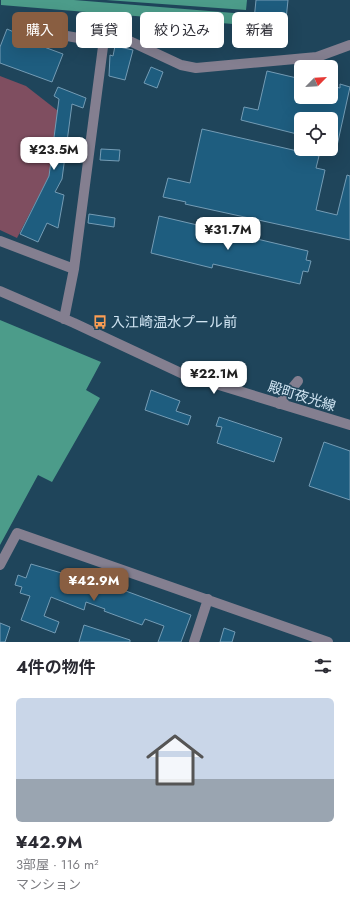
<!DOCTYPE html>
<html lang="ja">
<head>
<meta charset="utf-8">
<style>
	:root { --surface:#fff; --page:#f2f2f3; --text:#2b2b33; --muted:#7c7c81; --accent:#895e41 }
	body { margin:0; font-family:Jost,"Noto Sans JP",sans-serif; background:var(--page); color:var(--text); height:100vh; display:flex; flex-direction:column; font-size:15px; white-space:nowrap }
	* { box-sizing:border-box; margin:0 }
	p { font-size:13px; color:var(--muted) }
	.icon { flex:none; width:22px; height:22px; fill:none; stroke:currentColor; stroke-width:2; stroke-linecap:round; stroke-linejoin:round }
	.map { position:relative; height:642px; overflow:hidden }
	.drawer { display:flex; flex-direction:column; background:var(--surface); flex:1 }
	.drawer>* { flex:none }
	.guide { position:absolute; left:12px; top:12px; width:326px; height:36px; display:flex; gap:8px }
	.needle { width:26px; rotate:66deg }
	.controls { position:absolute; left:294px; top:60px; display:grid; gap:8px }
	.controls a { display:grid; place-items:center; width:44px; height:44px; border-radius:6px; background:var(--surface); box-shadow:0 4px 16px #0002; font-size:20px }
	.price { position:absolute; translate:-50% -34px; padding:0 9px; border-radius:8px; background:#fff; color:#222; font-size:13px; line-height:26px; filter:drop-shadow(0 1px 2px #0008) }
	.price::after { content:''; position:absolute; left:50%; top:24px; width:12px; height:9px; margin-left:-6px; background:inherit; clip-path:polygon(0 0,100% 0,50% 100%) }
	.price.active { background:var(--accent); color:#fff }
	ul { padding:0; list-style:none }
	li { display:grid; align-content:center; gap:8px; height:212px; padding:0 16px }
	li span { display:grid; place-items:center; height:124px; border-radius:6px; color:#555 }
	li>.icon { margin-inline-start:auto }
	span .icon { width:72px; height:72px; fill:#fffc; stroke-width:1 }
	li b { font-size:17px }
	h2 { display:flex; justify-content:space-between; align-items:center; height:48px; padding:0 16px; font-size:17px }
	.chip { padding:0 14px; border-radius:6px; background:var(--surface); box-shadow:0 4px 16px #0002; font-size:14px; line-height:36px }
	.chip.active { background:var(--accent); color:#fff }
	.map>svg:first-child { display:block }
</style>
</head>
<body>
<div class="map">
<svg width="350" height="642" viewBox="0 0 350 642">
	<rect width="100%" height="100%" fill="#1f455b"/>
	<!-- green -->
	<path fill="#7f4e60" d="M 0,76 L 26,86 L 58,111 L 49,176 L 17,238 L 0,230 Z"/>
	<!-- water -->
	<path fill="#4c9c8a" d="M 1,0 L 74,0 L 246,14 L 245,25 L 1,5 Z
		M 106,0 L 247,0 L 246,10 Z
		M 0,320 L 101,362 L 86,390 L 100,398 L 52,482 L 38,475 L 0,545 Z"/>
	<!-- building -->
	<path fill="#1e5d7f" stroke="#749cb5" d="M 256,0 L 288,0 L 285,30 L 273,28 L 273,32 L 253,30 Z
		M 7,29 L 25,37 L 26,35 L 38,39 L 36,44 L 63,54 L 52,82 L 0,63 L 0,47 Z
		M 115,46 L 133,50 L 125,80 L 109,76 L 110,55 L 113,56 Z
		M 151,67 L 163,72 L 157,88 L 144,83 Z
		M 267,71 L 301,79 L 301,97 L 331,97 L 331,86 L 340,88 L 340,84 L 350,87 L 335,155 L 331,155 L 331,119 L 301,119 L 301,135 L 241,120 L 244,107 L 258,110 Z
		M 58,87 L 86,98 L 83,108 L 72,104 L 62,179 L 55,192 L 64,195 L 58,228 L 47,223 L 38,242 L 20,234 L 49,176 L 59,99 L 54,96 Z
		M 202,129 L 319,156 L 316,168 L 325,170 L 316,210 L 337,215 L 347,175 L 350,176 L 350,240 L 185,204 L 186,202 L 163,197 L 168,178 L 190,183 Z
		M 101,149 L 120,150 L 119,161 L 100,160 Z
		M 89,214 L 115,218 L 114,227 L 88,223 Z
		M 159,216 L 308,251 L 306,260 L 311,261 L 308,272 L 303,271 L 300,284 L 213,264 L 212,268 L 151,253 Z
		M 151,390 L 180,401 L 176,411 L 191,416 L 188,425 L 145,410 Z
		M 219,417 L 282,438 L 274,462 L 217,443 L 222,427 L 216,426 Z
		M 324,442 L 350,451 L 350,500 L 309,486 Z
		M 31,564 L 65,574 L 66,569 L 191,615 L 181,642 L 158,642 L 164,626 L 145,619 L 142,625 L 104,611 L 105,609 L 86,602 L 84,610 L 51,597 L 44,616 L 59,622 L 55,633 L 21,620 L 30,596 L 20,593 L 22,587 L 15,585 L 18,575 L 26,578 Z
		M 0,623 L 10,627 L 5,642 L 0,642 Z
		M 84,625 L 130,640 L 130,642 L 79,642 Z
		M 224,628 L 235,632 L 232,642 L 220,642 Z"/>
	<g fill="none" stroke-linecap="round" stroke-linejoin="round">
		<!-- minor -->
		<path stroke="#847f90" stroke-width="10" d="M 21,28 L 90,40 L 104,39
			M 0,241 L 74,269
			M 0,291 L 74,323 L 183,374 L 350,425
			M 64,319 L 74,269 L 104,39 L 121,37 L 181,65 L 196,68 L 317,57 L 350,45
			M 279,404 L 298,381
			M 0,565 L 17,533 L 328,642
			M 194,642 L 208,599"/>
	</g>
	<!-- icons -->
	<defs>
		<symbol id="bus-bare" viewBox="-9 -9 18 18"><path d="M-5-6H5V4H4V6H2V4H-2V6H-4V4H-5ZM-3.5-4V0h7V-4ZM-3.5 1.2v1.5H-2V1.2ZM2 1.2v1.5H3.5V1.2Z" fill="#fc9d53" stroke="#1f455b" stroke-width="2.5" paint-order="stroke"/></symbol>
	</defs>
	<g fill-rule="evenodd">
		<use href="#bus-bare" x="90" y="312" width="20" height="20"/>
	</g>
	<g text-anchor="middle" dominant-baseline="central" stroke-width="3" stroke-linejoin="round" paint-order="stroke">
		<!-- poi labels -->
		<g font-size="14" fill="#d1e5f3" stroke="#1f455b" text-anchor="start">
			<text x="111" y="322">入江崎温水プール前</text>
		</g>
		<!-- street labels -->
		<g font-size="14" fill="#d1e5f3" stroke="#1f455b">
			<text transform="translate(302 396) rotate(17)">殿町夜光線</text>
		</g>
	</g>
</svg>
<div class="controls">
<a><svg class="needle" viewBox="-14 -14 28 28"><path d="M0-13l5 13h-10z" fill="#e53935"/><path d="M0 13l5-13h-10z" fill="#7c7c81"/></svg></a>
<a><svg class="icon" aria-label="locate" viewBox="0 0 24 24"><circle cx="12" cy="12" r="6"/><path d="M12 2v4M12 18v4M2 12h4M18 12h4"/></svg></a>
</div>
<b class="price" style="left:54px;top:171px">¥23.5M</b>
<b class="price" style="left:228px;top:251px">¥31.7M</b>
<b class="price" style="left:214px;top:395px">¥22.1M</b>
<b class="price active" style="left:94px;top:602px">¥42.9M</b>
<div class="guide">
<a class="chip active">購入</a>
<a class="chip">賃貸</a>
<a class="chip">絞り込み</a>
<a class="chip">新着</a>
</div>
</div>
<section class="drawer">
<h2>4件の物件<svg class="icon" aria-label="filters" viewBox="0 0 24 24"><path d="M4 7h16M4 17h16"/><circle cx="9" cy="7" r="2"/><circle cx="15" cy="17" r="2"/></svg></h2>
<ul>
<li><span style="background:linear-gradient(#c9d6e8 65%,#9aa5b1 0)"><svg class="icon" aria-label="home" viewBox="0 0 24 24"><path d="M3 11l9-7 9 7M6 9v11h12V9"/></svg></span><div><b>¥42.9M</b><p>3部屋 · 116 m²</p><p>マンション</p></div></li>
</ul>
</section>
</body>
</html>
